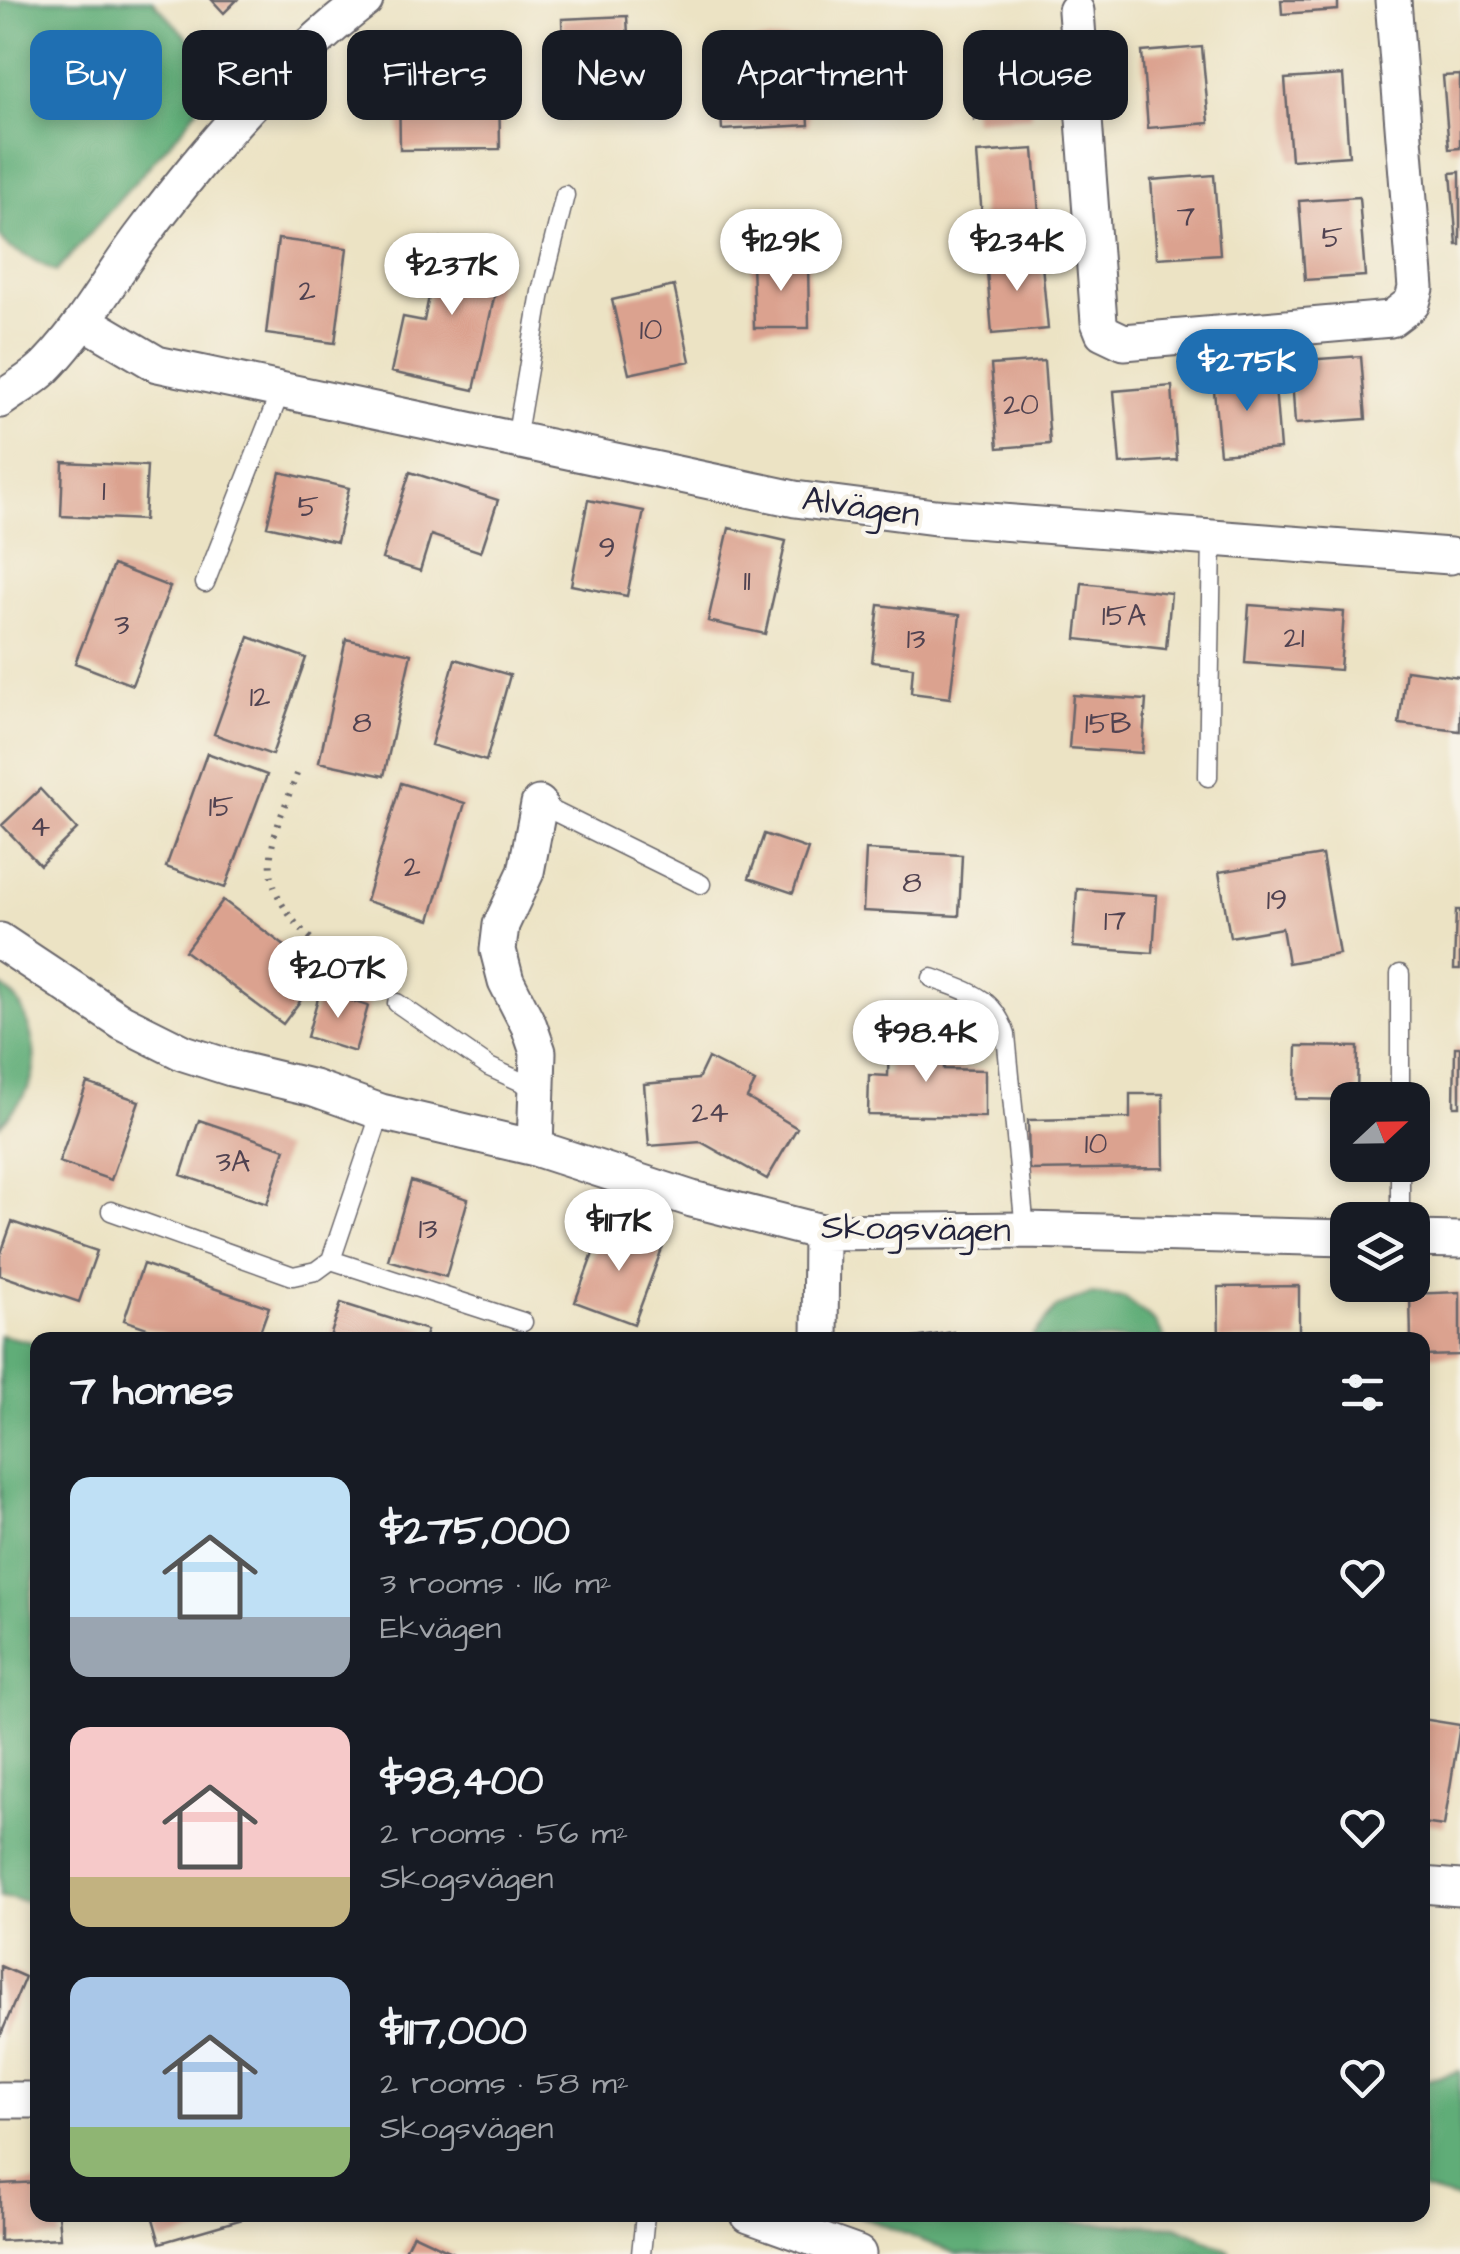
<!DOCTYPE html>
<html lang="en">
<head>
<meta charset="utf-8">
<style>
	:root { --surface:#171b24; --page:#242831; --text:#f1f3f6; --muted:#9ea1a6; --accent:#1f6fb2 }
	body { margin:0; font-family:"Architects Daughter",sans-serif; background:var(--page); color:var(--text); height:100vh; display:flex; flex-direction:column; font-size:38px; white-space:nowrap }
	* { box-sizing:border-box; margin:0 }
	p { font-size:32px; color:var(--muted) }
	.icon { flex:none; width:55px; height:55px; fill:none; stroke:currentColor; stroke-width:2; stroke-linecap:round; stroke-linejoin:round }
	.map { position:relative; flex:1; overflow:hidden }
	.details { position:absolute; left:30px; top:1332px; width:1400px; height:890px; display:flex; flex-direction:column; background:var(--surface); border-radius:20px; box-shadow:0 5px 15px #0003 }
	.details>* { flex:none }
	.hud { position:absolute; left:30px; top:30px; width:1400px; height:90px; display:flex; gap:20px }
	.needle { width:65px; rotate:68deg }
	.fabs { position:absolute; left:1330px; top:1082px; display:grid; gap:20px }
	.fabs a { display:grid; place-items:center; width:100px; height:100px; border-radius:20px; background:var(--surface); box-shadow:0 5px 15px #0003; font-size:50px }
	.price { position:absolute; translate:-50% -85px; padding:0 22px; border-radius:35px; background:#fff; color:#222; font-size:32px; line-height:65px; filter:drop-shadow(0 2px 5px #0008) }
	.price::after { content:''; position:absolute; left:50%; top:60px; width:30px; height:22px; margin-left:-15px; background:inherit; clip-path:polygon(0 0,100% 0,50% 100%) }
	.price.on { background:var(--accent); color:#fff }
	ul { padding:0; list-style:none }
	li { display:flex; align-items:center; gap:30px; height:250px; padding:0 40px }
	li span { display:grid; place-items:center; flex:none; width:280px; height:200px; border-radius:20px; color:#555 }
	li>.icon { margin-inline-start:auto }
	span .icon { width:120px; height:120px; fill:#fffc; stroke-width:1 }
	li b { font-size:42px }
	h2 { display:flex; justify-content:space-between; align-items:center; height:120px; padding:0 40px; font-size:42px }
	.tag { padding:0 35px; border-radius:20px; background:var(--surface); box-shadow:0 5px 15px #0003; font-size:35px; line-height:90px }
	.tag.on { background:var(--accent); color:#fff }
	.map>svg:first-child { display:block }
</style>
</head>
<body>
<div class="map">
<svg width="1460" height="2254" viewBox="0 0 1460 2254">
	<rect width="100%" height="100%" fill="#f7f3e8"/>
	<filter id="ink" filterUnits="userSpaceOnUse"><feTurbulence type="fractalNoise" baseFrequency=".01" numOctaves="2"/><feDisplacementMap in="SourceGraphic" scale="20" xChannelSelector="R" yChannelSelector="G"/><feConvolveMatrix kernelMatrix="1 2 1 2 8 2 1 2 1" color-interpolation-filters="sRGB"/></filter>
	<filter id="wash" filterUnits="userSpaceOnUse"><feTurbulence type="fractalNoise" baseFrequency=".0048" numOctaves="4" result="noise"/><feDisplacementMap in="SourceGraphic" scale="40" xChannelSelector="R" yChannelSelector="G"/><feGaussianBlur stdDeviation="2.25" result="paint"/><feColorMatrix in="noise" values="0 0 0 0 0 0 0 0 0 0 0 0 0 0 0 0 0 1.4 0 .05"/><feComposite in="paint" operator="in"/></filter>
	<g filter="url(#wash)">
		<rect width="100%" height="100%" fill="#ece3c4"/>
		<!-- forest -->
		<path fill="#60ad78" stroke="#41685a" stroke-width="2.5" d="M 0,0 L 152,0 L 194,44 L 205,97 L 187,123 L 56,272 L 7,246 L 0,236 Z
			M 0,985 C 21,1001 22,1006 30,1031 C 43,1075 28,1094 0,1126 Z
			M 1090,1294 L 1125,1298 L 1156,1323 L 1165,1340 L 1030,1340 L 1056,1308 Z
			M 0,1335 L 37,1343 L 38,1565 C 26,1605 29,1647 38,1688 L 37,1903 L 0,1897 Z
			M 1460,2071 L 1460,2200 L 1422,2190 L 1423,2081 Z
			M 857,2215 L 1042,2215 L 1065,2222 L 1177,2226 L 1230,2251 L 1230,2254 L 957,2254 Z"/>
		<g id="blocks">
			<!-- building -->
			<path fill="#dba28f" d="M 212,0 L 237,0 L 224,13 Z
				M 1281,0 L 1338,0 L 1338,10 L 1282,14 Z
				M 627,16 L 632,113 L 566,116 L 562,19 Z
				M 804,38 L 809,125 L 722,130 L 717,43 Z
				M 1025,38 L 1031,116 L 974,120 L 968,42 Z
				M 1202,47 L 1209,123 L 1148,128 L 1142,52 Z
				M 1343,75 L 1349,156 L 1291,160 L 1285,79 Z
				M 1460,75 L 1460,148 L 1449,149 L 1443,76 Z
				M 499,78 L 500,149 L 400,150 L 399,79 Z
				M 1034,149 L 1040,227 L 983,231 L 977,153 Z
				M 1460,172 L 1460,245 L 1457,245 L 1451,173 Z
				M 1214,175 L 1220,254 L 1157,258 L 1151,180 Z
				M 1359,197 L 1365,276 L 1305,280 L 1299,201 Z
				M 441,238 L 504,251 L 474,390 L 391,372 L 403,317 L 424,321 Z
				M 278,239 L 347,248 L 335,343 L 266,334 Z
				M 1041,254 L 1048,329 L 992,334 L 986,258 Z
				M 808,259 L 809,328 L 754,328 L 752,260 Z
				M 674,286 L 690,361 L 629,374 L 612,300 Z
				M 1361,356 L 1366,419 L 1295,424 L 1291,361 Z
				M 1044,361 L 1050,444 L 998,448 L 991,365 Z
				M 1274,375 L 1280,449 L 1220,454 L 1213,380 Z
				M 1172,386 L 1177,460 L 1120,464 L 1114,391 Z
				M 63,462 L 147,466 L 144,520 L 61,516 Z
				M 280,472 L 349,488 L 337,542 L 267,526 Z
				M 410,472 L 498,500 L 481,552 L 431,535 L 420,571 L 382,559 Z
				M 588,500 L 644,511 L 627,596 L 571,585 Z
				M 729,528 L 786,541 L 765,634 L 708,621 Z
				M 113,565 L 170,587 L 132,685 L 75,663 Z
				M 1082,583 L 1171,593 L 1166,649 L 1076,639 Z
				M 879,605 L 960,615 L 950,698 L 911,693 L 913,667 L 872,662 Z
				M 1249,605 L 1344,612 L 1340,670 L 1245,663 Z
				M 249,637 L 306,658 L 272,755 L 214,734 Z
				M 346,639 L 411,654 L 384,776 L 319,762 Z
				M 455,659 L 510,675 L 486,761 L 431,745 Z
				M 1406,670 L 1460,677 L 1460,731 L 1399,724 Z
				M 1073,695 L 1146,700 L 1142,753 L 1069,748 Z
				M 207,753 L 267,775 L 225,888 L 166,867 Z
				M 401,783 L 465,803 L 430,920 L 366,901 Z
				M 40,789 L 77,829 L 40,865 L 2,825 Z
				M 764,834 L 808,849 L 793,893 L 749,878 Z
				M 866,850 L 962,855 L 959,916 L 863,911 Z
				M 1322,855 L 1339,954 L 1288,963 L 1282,928 L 1230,937 L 1219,872 Z
				M 1077,889 L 1157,895 L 1153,953 L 1073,947 Z
				M 223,900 L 321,973 L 283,1024 L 185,951 Z
				M 1456,910 L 1460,910 L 1460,969 L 1454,969 Z
				M 320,991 L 368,1006 L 355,1052 L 307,1037 Z
				M 889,1042 L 944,1043 L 944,1069 L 985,1070 L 985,1117 L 868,1115 L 869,1075 L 888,1076 Z
				M 1297,1046 L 1358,1047 L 1357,1100 L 1296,1099 Z
				M 1455,1047 L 1460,1047 L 1460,1106 L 1454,1106 Z
				M 708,1058 L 755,1082 L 747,1098 L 797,1128 L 767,1179 L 701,1142 L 649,1146 L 644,1084 L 698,1079 Z
				M 87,1083 L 139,1101 L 111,1180 L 59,1162 Z
				M 1130,1094 L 1163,1094 L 1164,1168 L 1029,1170 L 1028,1120 L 1130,1118 Z
				M 199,1120 L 285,1149 L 267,1204 L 181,1175 Z
				M 411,1181 L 468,1199 L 446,1277 L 388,1260 Z
				M 12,1222 L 97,1251 L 79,1302 L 0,1275 L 0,1256 Z
				M 604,1224 L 663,1246 L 634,1324 L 575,1302 Z
				M 143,1264 L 269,1307 L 257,1340 L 181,1340 L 124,1320 Z
				M 1299,1286 L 1299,1340 L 1219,1340 L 1218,1287 Z
				M 1460,1292 L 1460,1355 L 1422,1356 L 1422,1340 L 1411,1340 L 1410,1294 Z
				M 341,1303 L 427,1330 L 424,1340 L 329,1340 Z
				M 953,1332 L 954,1340 L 915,1340 L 914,1338 Z
				M 1422,1719 L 1460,1725 L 1444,1826 L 1422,1823 Z
				M 0,1966 L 25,1977 L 0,2037 Z
				M 38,2182 L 38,2215 L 58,2215 L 60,2238 L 0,2241 L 0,2184 Z
				M 152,2215 L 253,2215 L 253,2216 L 160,2243 Z
				M 413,2234 L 456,2254 L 403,2254 Z"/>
		</g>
	</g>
	<g filter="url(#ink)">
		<use href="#blocks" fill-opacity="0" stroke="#69666b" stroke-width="2.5"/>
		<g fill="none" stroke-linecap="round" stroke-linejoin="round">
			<defs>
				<path id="service" d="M 516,440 L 541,292 L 565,195
					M 205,583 L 281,390
					M 1208,777 L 1212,538
					M 539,804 L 701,884
					M 1400,974 L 1400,1100
					M 932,978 C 968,992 993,995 1006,1035 L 1025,1230
					M 397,1003 L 489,1067 L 537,1089
					M 1400,1165 L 1400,1220
					M 111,1211 L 293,1276 L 316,1271 L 331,1260 L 381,1112
					M 331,1260 L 523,1322
					M 641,2254 L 645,2215"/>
				<path id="minor" d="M 1076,11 L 1099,322 L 1103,332 L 1124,342 L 1391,319 L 1412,303 L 1416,288 L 1393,0
					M 84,321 L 157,364 L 795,499 L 935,517 L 1450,556
					M 0,400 C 16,388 36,378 49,363 C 86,324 111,276 144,233 C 209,146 279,66 365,0
					M 0,941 L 122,1022 L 184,1053 L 231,1068 L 314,1088 L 381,1112 L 535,1148 L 692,1199 L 821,1232 L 1025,1230 L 1348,1238
					M 535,1148 L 538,1052 L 529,1026 L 506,981 L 498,950 L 501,925 L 526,872 L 539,804
					M 1412,1239 L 1460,1240
					M 820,1340 L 821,1232
					M 1422,1885 L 1460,1888
					M 0,2100 L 38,2100
					M 749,2215 L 858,2254"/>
			</defs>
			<!-- service casing -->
			<use href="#service" stroke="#69666b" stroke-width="21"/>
			<!-- minor casing -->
			<use href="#minor" stroke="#69666b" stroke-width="39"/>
			<!-- path -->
			<path stroke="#69666b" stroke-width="6" stroke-dasharray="2.5 8" stroke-linecap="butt" d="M 297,774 C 287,803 268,838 271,870 C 276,924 338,960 377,988"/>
			<!-- service -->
			<use href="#service" stroke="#fff" stroke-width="18"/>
			<!-- minor -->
			<use href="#minor" stroke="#fff" stroke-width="35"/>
		</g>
	</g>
	<g text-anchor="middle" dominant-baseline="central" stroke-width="9" stroke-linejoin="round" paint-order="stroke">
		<!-- number labels -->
		<g font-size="30" fill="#504250">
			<text x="1186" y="217">7</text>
			<text x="1332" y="238">5</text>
			<text x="307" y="291">2</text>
			<text x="651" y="330">10</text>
			<text x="1021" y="405">20</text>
			<text x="104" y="491">1</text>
			<text x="308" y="507">5</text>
			<text x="607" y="548">9</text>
			<text x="747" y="581">11</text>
			<text x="1124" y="616">15A</text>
			<text x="122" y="625">3</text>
			<text x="1294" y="638">21</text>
			<text x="916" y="639">13</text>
			<text x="260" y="697">12</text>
			<text x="362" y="723">8</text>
			<text x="1108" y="724">15B</text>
			<text x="221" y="807">15</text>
			<text x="40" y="827">4</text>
			<text x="412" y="867">2</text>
			<text x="912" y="883">8</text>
			<text x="1277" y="900">19</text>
			<text x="1115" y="921">17</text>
			<text x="710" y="1113">24</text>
			<text x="1096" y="1144">10</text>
			<text x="233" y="1162">3A</text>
			<text x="428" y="1229">13</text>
		</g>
		<!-- street labels -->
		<g font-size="35" fill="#22223b" stroke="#f7f3e8">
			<text transform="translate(861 507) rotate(8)">Alvägen</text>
			<text transform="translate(916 1229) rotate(1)">Skogsvägen</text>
		</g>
	</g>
</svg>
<div class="fabs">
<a><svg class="needle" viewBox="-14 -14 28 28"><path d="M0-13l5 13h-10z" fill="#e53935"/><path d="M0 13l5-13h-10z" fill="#9ea1a6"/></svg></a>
<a><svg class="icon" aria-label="layers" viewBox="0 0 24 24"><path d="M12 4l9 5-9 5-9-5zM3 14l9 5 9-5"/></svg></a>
</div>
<b class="price" style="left:781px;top:294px">$129K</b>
<b class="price" style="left:1017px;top:294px">$234K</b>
<b class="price" style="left:452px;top:318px">$237K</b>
<b class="price on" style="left:1247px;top:414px">$275K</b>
<b class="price" style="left:338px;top:1021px">$207K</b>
<b class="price" style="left:926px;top:1085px">$98.4K</b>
<b class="price" style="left:619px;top:1274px">$117K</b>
<div class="hud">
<a class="tag on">Buy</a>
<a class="tag">Rent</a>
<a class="tag">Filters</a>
<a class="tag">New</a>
<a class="tag">Apartment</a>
<a class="tag">House</a>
</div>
<section class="details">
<h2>7 homes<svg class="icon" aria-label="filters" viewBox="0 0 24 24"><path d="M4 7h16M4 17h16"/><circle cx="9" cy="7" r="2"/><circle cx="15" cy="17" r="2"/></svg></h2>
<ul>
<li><span style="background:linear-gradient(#bfe0f5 70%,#9aa5b1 0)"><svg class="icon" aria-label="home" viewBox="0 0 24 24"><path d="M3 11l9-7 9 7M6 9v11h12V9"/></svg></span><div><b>$275,000</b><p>3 rooms · 116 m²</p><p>Ekvägen</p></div><svg class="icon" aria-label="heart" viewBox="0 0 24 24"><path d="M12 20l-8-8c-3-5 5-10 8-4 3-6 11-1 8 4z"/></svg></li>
<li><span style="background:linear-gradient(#f6c9c9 75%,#c2b280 0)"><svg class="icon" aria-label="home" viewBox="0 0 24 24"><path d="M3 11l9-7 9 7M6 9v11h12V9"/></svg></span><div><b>$98,400</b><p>2 rooms · 56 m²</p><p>Skogsvägen</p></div><svg class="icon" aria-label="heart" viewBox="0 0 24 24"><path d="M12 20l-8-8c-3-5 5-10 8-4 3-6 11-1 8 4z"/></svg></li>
<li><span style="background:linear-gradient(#a9c7e8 75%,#8fb573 0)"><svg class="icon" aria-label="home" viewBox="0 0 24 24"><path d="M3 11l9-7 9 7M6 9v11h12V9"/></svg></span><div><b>$117,000</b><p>2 rooms · 58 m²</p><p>Skogsvägen</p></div><svg class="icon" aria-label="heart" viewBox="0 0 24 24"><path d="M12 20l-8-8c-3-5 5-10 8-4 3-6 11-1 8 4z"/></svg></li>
</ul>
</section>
</div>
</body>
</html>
